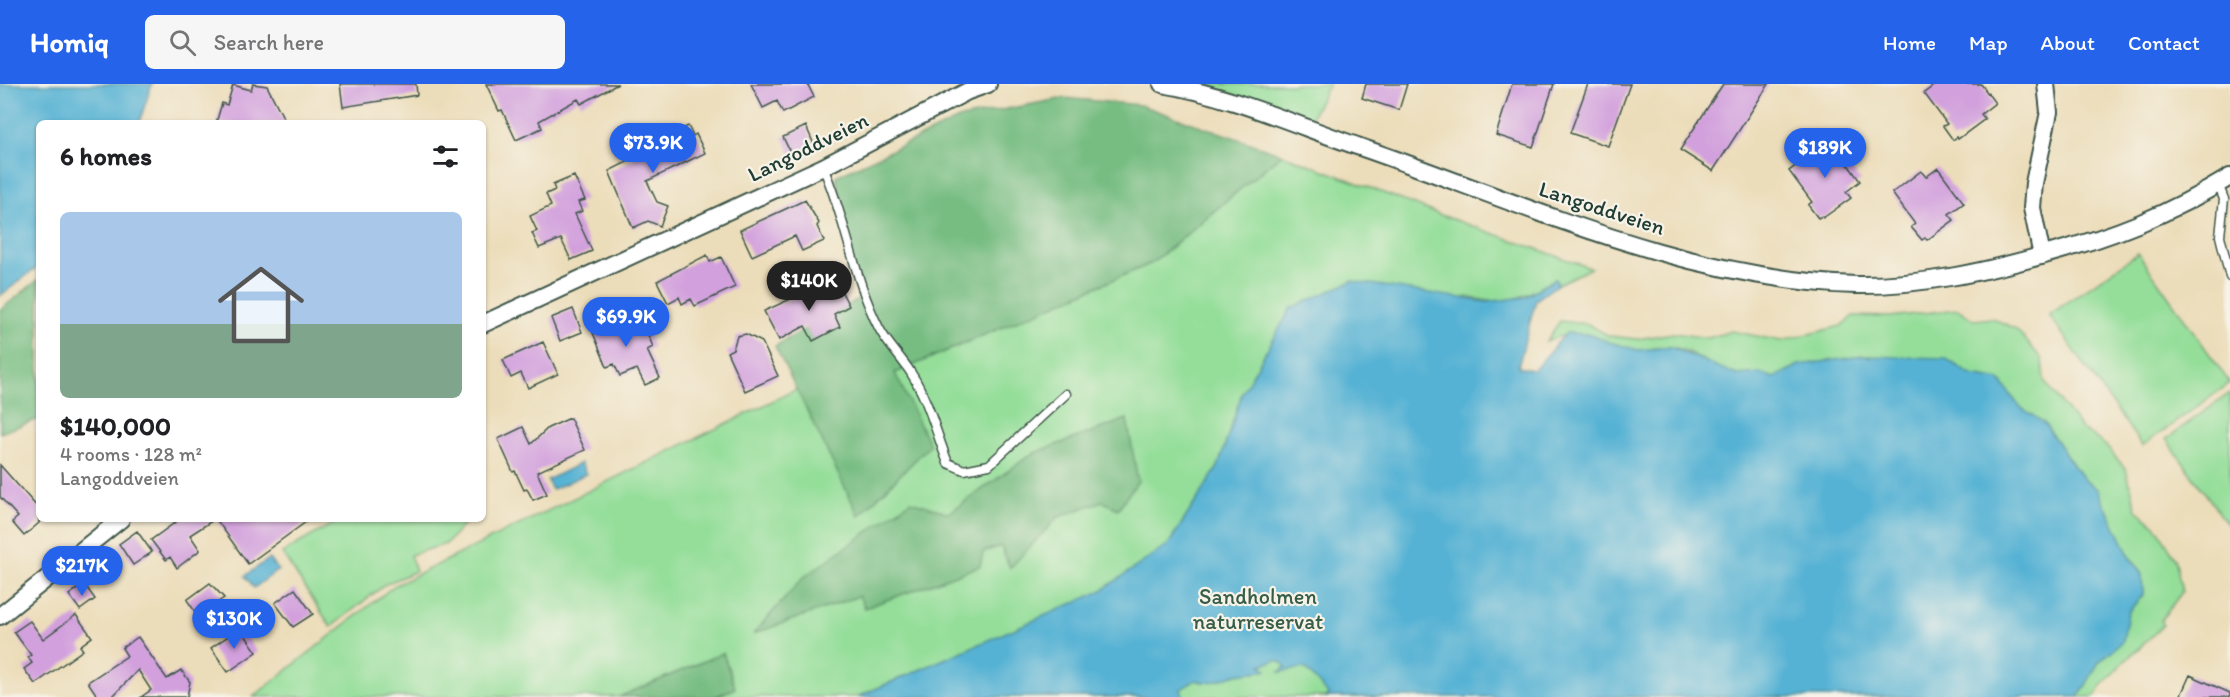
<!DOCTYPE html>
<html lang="en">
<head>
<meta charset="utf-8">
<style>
	:root { --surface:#fff; --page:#f6f6f6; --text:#202124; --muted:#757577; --line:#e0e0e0; --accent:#2563eb }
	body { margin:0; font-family:Itim,sans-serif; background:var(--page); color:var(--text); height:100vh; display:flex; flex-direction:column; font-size:22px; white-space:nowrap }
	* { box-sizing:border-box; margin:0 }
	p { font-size:20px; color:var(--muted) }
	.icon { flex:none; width:33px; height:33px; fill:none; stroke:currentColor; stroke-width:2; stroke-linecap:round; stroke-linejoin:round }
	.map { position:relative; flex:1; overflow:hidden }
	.panel { position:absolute; left:36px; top:36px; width:450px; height:402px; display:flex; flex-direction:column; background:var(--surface); border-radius:9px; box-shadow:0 2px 4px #0004 }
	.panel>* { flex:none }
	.price { position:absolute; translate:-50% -51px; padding:0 14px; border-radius:21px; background:var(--accent); color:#fff; font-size:20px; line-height:39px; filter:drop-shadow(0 2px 3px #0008) }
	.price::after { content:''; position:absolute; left:50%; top:36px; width:18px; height:14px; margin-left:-9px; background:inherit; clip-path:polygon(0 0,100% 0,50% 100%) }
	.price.active { background:#222; color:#fff }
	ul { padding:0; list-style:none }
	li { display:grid; align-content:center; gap:12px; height:318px; padding:0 24px }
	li+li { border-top:2px solid var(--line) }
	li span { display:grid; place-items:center; height:186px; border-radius:9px; color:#555 }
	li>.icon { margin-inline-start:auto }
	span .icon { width:108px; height:108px; fill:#fffc; stroke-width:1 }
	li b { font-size:26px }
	h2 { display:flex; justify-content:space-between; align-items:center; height:72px; padding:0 24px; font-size:26px }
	header { display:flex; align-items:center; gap:36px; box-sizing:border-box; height:84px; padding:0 30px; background:var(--accent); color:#fff }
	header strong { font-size:28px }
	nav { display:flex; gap:33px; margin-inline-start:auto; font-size:21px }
	.search { width:420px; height:54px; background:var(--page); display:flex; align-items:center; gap:15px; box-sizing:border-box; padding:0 21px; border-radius:9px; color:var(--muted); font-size:22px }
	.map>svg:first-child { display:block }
</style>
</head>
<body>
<header>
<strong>Homiq</strong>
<div class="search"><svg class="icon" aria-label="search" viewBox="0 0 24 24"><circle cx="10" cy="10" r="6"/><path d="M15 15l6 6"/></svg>Search here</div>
<nav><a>Home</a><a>Map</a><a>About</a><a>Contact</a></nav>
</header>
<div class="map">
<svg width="2230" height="613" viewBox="0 0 2230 613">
	<rect width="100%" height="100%" fill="#f7f3e8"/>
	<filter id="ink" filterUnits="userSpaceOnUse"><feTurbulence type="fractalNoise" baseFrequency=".0167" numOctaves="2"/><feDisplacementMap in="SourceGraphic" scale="12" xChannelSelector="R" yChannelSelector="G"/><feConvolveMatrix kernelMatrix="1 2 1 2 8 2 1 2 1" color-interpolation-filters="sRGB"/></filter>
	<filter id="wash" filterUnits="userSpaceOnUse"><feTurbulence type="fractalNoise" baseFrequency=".008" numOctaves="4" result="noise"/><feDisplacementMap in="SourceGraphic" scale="24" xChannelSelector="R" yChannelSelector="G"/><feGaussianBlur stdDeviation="1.35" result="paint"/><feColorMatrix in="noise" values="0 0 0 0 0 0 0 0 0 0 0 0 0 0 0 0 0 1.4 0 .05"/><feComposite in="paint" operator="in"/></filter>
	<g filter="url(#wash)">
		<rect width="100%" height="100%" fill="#ecddba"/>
		<!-- green -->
		<path fill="#94de9a" stroke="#5a8e67" stroke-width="1.5" fill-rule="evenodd" d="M 1201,0 L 1329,0 L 1310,35 Z
			M 1282,70 L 1438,130 L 1591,184 L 1558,200 L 1555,195 C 1523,215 1505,222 1467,213 L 1242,309 L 1218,383 L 1168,461 L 1394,613 L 984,613 L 1023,541 L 857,613 L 714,613 L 735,604 L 723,569 L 619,613 L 253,613 L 394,502 L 799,304 L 895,289 L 1152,179 ZM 1127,335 L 1102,417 L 1058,433 L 1010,483 L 1001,462 L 983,468 L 980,482 L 865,523 L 859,511 L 949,429 L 1032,370 Z
			M 2138,169 L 2230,299 L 2142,362 L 2049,231 Z
			M 1958,225 L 1974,236 L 1992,234 L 2016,245 L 2042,275 L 2044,297 L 2081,344 L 2105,361 L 2126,385 L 2137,426 L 2155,441 L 2175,473 L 2182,508 L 2161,536 L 2163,541 C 2140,565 2112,585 2094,613 L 2079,613 L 2099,578 L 2122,557 L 2128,528 L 2143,511 L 2142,491 L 2129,471 L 2097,405 L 2083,395 L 2044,339 L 2019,322 L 2000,296 L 1971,291 L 1944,274 L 1799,281 L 1774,294 C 1760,289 1751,292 1738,291 C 1714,288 1694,265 1670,263 C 1660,261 1649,267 1638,266 C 1597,263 1594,238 1546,257 L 1560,237 L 1588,240 L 1609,252 L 1637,255 L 1673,249 L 1708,254 L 1732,247 L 1781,257 L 1841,242 L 1853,232 L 1890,233 Z
			M 2230,309 L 2230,439 L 2228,441 L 2166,355 Z
			M 341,435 L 469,435 L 446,460 L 410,471 L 416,487 L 386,500 L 331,543 L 282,469 Z"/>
		<!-- forest -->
		<path fill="#77bd82" stroke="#4b7d5b" stroke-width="1.5" d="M 1064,14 L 1140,21 L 1282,70 L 1152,179 L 895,289 L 930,361 L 859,432 L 775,262 L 859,215 L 836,92 L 961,34 Z
			M 39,195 L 39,335 L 0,349 L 0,226 Z
			M 1127,335 L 1138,397 L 1118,425 L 1102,417 L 1058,433 L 1010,484 L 1001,462 L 983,468 L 980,482 L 865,524 L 859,512 L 753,550 L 804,493 L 911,417 L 949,429 L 1032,370 Z
			M 723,569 L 735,604 L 714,613 L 619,613 Z"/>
		<!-- water -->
		<path fill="#56b2d4" stroke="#3a7884" stroke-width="1.5" d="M 0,0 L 152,0 L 139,39 L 39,39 L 39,182 L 0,212 Z
			M 1555,195 L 1558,200 L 1536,216 L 1518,283 L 1534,286 L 1566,249 L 1591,250 L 1609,258 L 1638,266 L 1671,263 L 1737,291 L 1760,289 L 1774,294 L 1799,281 L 1863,272 L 1945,274 L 1971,291 L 2000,296 L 2019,322 L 2044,339 L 2083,395 L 2097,405 L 2129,471 L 2142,491 L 2143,511 L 2128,528 L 2123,557 L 2099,578 L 2079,613 L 1326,613 L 1328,610 L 1305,584 L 1280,588 L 1286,582 L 1277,576 L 1261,581 L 1267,586 C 1258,588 1251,588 1243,589 C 1225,591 1214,603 1196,596 L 1181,605 L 1183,613 L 857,613 L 1099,508 L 1168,461 L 1218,383 L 1242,309 L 1291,224 L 1352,197 L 1487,218 L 1525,213 Z
			M 581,379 L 586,390 L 552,406 L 547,396 Z
			M 269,475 L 278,486 L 254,504 L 245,492 Z"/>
		<g id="blocks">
			<!-- building -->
			<path fill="#d2a0dd" d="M 253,0 L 267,2 L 286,39 L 216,39 L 222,19 L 227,21 L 233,1 L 251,6 Z
				M 340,0 L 416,0 L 417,11 L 343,23 Z
				M 486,0 L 618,0 L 581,20 L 578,15 L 539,37 L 542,44 L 516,56 L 502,26 L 499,27 Z
				M 751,0 L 810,0 L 808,1 L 814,13 L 783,29 L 777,17 L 763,24 Z
				M 1366,0 L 1407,0 L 1399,26 L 1362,14 Z
				M 1512,0 L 1554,0 L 1533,63 L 1496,51 Z
				M 1588,0 L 1630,0 L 1608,62 L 1570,49 Z
				M 1723,0 L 1769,0 L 1713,87 L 1680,66 Z
				M 1936,0 L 1981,0 L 1995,19 L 1981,30 L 1985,35 L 1958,55 L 1957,53 L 1953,56 L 1943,42 L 1947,40 L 1924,9 Z
				M 688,42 L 693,52 L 696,50 L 705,69 L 647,97 L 657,118 L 668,122 L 660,142 L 648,137 L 633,144 L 609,87 L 635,74 L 632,69 L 651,61 L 648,55 L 664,47 L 666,53 Z
				M 806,42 L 815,63 L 793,74 L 783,53 Z
				M 1830,56 L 1860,97 L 1846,108 L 1851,114 L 1823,134 L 1822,132 L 1818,134 L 1808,121 L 1812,118 L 1789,87 Z
				M 1938,84 L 1964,119 L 1949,130 L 1954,136 L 1927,156 L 1925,154 L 1922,156 L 1911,143 L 1915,140 L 1892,109 L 1921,87 L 1926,93 Z
				M 574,92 L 585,116 L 578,118 L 582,127 L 575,130 L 592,167 L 571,176 L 561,155 L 539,164 L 532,149 L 537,147 L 530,132 L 551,122 L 546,110 L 555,106 L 553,101 Z
				M 805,116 L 819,139 L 817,142 L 824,157 L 802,167 L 795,152 L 752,172 L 740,146 Z
				M 707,171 L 710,178 L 721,173 L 735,203 L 695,222 L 691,215 L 682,220 L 679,213 L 668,219 L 657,197 Z
				M 835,195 L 849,222 L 834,230 L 840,243 L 813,257 L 805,242 L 779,256 L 764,227 Z
				M 573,225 L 582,248 L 560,257 L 551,234 Z
				M 621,231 L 623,237 L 633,233 L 638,244 L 644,241 L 653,263 L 647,266 L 660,294 L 645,301 L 637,285 L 620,292 L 614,280 L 607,283 L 591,244 Z
				M 746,250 L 762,258 L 778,292 L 745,307 L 727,268 L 733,265 L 737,252 Z
				M 543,258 L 558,290 L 528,304 L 521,289 L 511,294 L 503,276 Z
				M 570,334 L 585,366 L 537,388 L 547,410 L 533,416 L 527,405 L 524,406 L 515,387 L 513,388 L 498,355 L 523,343 L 531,360 L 548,344 Z
				M 0,381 L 39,425 L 39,439 L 24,452 L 12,438 L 18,433 L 0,413 Z
				M 180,435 L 215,435 L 190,451 L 200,466 L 177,484 L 170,473 L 166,476 L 151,456 Z
				M 216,435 L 310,435 L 248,480 Z
				M 137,447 L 152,468 L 133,481 L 119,460 Z
				M 210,499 L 224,514 L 198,532 L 187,516 Z
				M 84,500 L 95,515 L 80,526 L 69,511 Z
				M 295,505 L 313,530 L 293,543 L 275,519 Z
				M 76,531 L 92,553 L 80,562 L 83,566 L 35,600 L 24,585 L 32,579 L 28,573 L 31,571 L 14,548 L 30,537 L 43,555 Z
				M 240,544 L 257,568 L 228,588 L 211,564 Z
				M 138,553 L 167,595 L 181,586 L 190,598 L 187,613 L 141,613 L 151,606 L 138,586 L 112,613 L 98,613 L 88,598 L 127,572 L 122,564 Z
				M 2190,591 L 2230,609 L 2230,613 L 2180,613 Z"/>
		</g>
	</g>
	<g filter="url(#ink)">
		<use href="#blocks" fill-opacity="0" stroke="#3e5548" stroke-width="1.5"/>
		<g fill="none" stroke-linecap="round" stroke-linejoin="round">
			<defs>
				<path id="lane" d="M 823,83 C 846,135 853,193 879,244 C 887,260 902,274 911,289 C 929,317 936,349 948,379 L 964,386 L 989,381 L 1066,310
					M 2218,100 L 2224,115 L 2220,152 L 2230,193"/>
				<path id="street" d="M 1162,0 C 1229,11 1296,41 1360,63 C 1520,118 1684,196 1856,201 C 1921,202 1983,188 2044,171 C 2114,152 2168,131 2230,93
					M 2042,172 L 2032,124 L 2034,99 L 2049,28 L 2046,0
					M 483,240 L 823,83 L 968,7 L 988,0
					M 0,532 L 121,435"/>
			</defs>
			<!-- lane casing -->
			<use href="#lane" stroke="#3e5548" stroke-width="11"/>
			<!-- street casing -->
			<use href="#street" stroke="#3e5548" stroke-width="20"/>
			<!-- lane -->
			<use href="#lane" stroke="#fff" stroke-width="8"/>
			<!-- street -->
			<use href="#street" stroke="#fff" stroke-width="16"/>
		</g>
	</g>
	<g text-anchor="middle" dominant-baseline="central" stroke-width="4.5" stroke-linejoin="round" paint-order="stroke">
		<!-- street labels -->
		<g font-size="22" fill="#1f3d34" stroke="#f7f3e8">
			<text transform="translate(808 63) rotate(-26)">Langoddveien</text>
			<text transform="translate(1602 124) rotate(18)">Langoddveien</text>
		</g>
		<!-- park labels -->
		<g font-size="22" fill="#365d48" stroke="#f7f3e8">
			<text x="1258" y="512">Sandholmen<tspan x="1258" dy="25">naturreservat</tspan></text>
		</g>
	</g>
</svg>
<b class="price" style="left:653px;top:90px">$73.9K</b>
<b class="price" style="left:1825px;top:95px">$189K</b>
<b class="price active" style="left:809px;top:228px">$140K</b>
<b class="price" style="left:626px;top:264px">$69.9K</b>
<b class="price" style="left:82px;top:513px">$217K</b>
<b class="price" style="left:234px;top:566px">$130K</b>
<section class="panel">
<h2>6 homes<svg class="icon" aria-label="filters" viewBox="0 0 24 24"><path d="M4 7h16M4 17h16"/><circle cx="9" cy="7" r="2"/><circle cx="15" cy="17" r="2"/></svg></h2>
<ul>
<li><span style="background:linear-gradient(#a9c7e8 60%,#7fa58c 0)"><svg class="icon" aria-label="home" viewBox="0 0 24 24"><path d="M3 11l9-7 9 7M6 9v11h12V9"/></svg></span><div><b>$140,000</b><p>4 rooms · 128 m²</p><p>Langoddveien</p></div></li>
</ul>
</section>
</div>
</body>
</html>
